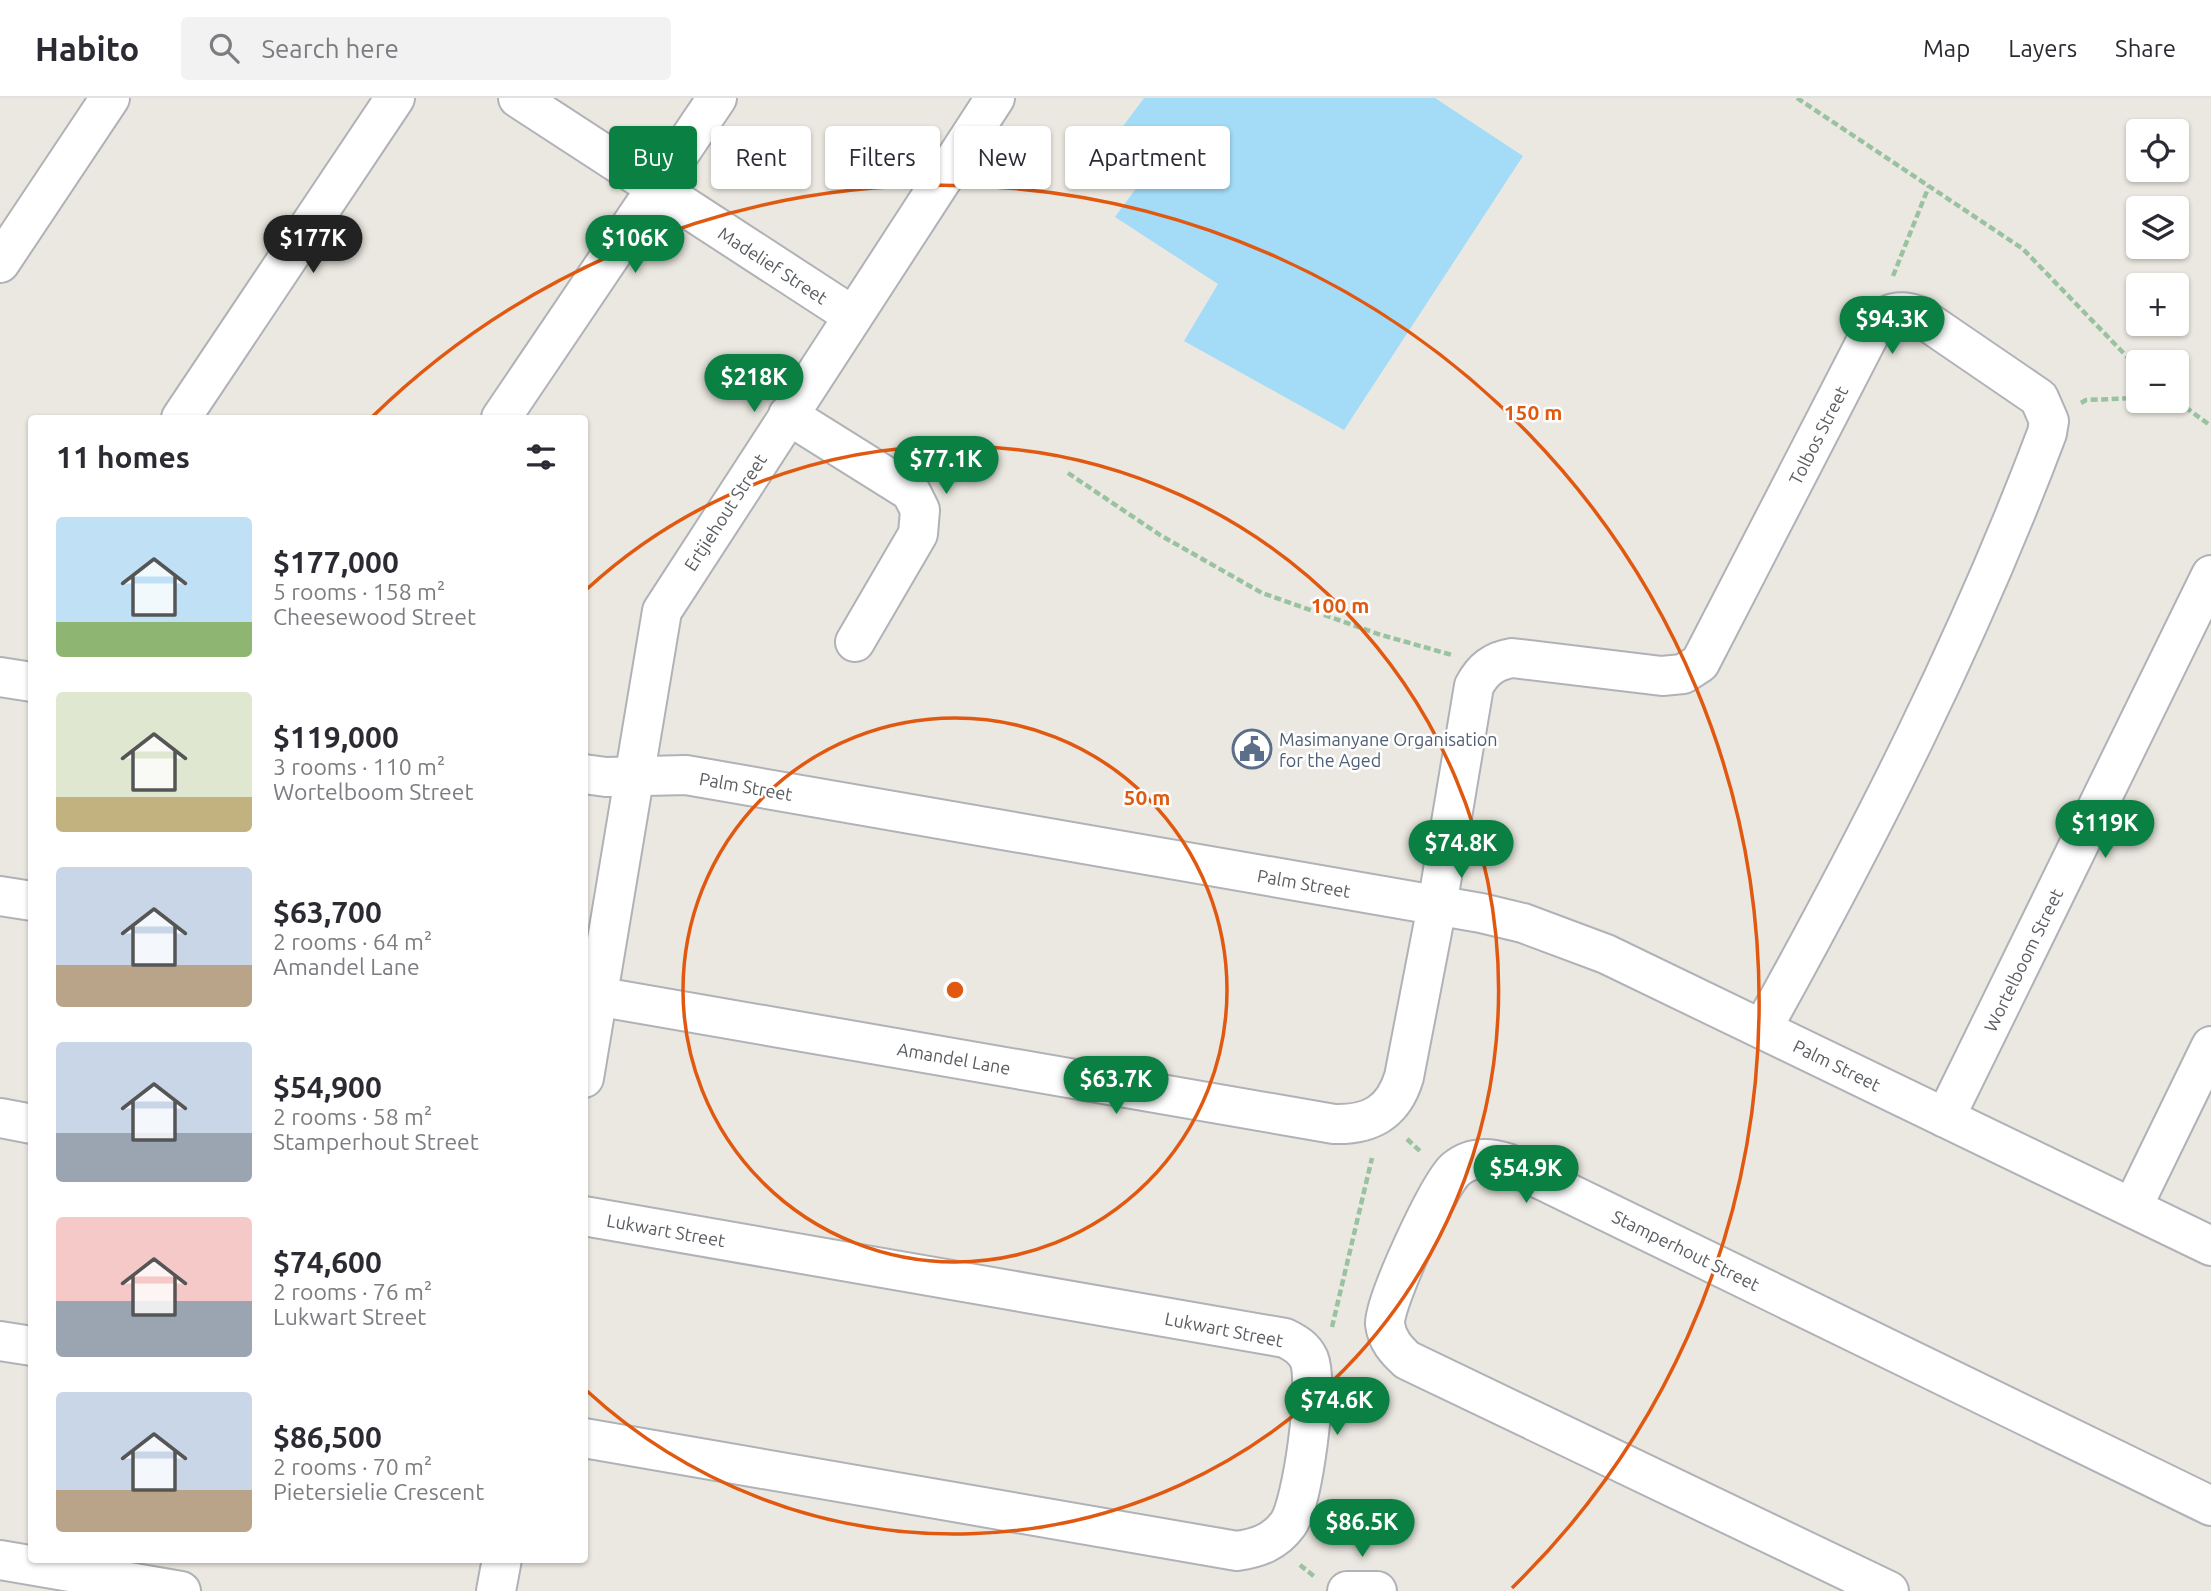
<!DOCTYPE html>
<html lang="en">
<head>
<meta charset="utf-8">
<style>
	:root { --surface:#fff; --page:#f2f2f3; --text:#2b2b33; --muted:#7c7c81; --line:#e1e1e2; --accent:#0b8043 }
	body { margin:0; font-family:Ubuntu,sans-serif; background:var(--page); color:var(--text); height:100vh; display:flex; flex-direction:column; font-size:26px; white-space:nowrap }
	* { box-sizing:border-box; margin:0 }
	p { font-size:23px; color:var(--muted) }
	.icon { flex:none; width:38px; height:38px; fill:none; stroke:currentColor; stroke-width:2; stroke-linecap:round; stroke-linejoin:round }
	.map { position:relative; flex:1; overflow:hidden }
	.drawer { position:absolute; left:28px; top:317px; width:560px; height:1148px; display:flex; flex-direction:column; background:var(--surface); border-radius:7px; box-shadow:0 2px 5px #0004 }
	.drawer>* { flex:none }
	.guide { position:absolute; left:609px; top:28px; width:665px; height:63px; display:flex; gap:14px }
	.buttons { position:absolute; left:2126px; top:21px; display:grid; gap:14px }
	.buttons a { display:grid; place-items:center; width:63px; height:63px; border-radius:7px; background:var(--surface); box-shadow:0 2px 5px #0004; font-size:35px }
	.price { position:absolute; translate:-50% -60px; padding:0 16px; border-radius:24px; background:var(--accent); color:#fff; font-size:23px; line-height:46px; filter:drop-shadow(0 2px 4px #0008) }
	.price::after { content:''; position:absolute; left:50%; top:42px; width:21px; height:16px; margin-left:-10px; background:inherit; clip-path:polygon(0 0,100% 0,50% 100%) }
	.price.current { background:#222; color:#fff }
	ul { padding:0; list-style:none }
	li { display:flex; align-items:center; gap:21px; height:175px; padding:0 28px }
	li span { display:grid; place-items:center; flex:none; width:196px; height:140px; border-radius:7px; color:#555 }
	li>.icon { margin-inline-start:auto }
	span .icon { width:84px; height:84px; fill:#fffc; stroke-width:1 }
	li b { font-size:30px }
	h2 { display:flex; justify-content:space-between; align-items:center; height:84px; padding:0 28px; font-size:30px }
	.chip { padding:0 24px; border-radius:7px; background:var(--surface); box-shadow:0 2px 5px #0004; font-size:24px; line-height:63px }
	.chip.current { background:var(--accent); color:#fff }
	header { display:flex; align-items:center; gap:42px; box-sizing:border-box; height:98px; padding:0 35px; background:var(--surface); border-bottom:2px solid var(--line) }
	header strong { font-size:33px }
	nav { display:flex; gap:38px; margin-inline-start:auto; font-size:24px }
	.search { width:490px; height:63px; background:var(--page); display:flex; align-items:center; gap:18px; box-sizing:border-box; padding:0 24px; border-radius:7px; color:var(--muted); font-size:26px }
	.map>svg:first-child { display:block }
</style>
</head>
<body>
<header>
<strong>Habito</strong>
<div class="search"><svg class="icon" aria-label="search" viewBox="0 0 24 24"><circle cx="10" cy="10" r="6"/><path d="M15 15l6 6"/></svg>Search here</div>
<nav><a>Map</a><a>Layers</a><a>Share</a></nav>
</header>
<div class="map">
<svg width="2211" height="1493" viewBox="0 0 2211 1493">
	<rect width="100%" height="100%" fill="#ebe8e1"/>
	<!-- water -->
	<path fill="#a4dcf8" d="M 1144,0 L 1435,0 L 1523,58 L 1344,332 L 1184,243 L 1218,186 L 1115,119 L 1140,85 L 1103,55 Z"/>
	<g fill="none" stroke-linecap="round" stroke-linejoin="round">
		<defs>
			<path id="street" d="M 518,0 L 853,218
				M 0,165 L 110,0
				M 788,317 L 911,394 L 920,412 L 918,436 L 855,544
				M 181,320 L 395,0
				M 501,320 L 717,0
				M 0,579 L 32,584
				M 584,676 L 606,679 L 686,677 L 1481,815 L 1523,825 L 1606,856 L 2211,1148
				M 0,798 L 32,803
				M 584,896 L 1334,1026 C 1370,1027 1393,1015 1404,979 L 1437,808 L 1474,588 C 1483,571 1494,563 1512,560 L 1662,578 L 1683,576 L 1700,565 L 1874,228 C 1887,214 1901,211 1919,218 L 2039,300 L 2049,323 L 2047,335 C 1969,542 1869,739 1762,931
				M 584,980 L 662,513 L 995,0
				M 0,1020 L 32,1026
				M 1945,1020 L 2211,477
				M 2132,1110 L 2211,948
				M 584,1118 L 1285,1240 C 1295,1245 1304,1250 1309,1261 C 1319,1285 1303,1404 1288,1426 C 1275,1444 1258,1450 1237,1453 L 584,1340
				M 0,1243 L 32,1248
				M 0,1462 L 181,1493
				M 496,1493 L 502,1461
				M 1347,1493 L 1377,1493
				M 1889,1493 L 1407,1262 C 1396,1252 1387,1242 1385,1226 C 1383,1206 1440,1083 1456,1071 C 1472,1058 1489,1059 1507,1065 L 2211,1408"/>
		</defs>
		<!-- street casing -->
		<use href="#street" stroke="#afb2b6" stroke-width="42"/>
		<!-- path -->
		<path stroke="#99c2a1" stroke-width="4.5" stroke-dasharray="7 3.5" stroke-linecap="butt" d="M 1797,0 L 2023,151 L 2138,270
			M 1893,178 L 1929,88
			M 2177,303 L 2211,328
			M 2081,305 L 2086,302 L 2138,300
			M 1068,375 L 1160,437 L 1262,495 L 1378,536 L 1452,557
			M 1407,1041 L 1421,1054
			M 1332,1229 L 1372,1060
			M 1300,1467 L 1315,1479"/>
		<!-- street -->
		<use href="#street" stroke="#fff" stroke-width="38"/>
	</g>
	<!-- distance rings -->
	<g fill="none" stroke="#e15910" stroke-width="3.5">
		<circle cx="955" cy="892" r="272"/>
		<path d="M587 491A544 544 0 1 1 587 1293"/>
		<path d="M372 319A817 817 0 1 1 1512 1490"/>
	</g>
	<!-- icons -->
	<defs>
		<symbol id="civic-ring" viewBox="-11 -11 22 22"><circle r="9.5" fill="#fff" stroke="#5c6f8a" stroke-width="1.5"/><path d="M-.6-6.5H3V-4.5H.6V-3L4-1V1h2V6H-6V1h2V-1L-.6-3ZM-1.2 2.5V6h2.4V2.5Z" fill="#5c6f8a"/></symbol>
	</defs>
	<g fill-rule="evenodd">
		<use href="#civic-ring" x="1230" y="629" width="44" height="44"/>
	</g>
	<g text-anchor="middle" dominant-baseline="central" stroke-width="5" stroke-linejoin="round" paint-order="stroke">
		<!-- street labels -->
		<g font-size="18" fill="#5a5d61" stroke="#fff">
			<text transform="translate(773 167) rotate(33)">Madelief Street</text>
			<text transform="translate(1818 337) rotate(-63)">Tolbos Street</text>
			<text transform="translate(725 414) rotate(-57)">Ertjiehout Street</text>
			<text transform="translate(746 688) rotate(10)">Palm Street</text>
			<text transform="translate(1304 785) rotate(10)">Palm Street</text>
			<text transform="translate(2023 862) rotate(-64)">Wortelboom Street</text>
			<text transform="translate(954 960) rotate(10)">Amandel Lane</text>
			<text transform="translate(1837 967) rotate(26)">Palm Street</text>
			<text transform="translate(666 1132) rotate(10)">Lukwart Street</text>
			<text transform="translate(1686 1152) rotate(26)">Stamperhout Street</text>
			<text transform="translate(1224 1231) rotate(11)">Lukwart Street</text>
		</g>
		<!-- service labels -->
		<g font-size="18" fill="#4e5e75" stroke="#fff" text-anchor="start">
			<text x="1279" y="641">Masimanyane Organisation<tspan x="1279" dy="21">for the Aged</tspan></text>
		</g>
	</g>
	<circle cx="955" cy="892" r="10" fill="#e15910" stroke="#fff" stroke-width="3.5"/>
	<g font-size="21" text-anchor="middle" font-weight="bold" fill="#e15910" stroke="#fff" stroke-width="5" stroke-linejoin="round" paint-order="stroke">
		<text x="1533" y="322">150 m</text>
		<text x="1340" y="515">100 m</text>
		<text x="1147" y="707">50 m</text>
	</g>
</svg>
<div class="buttons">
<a><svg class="icon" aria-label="locate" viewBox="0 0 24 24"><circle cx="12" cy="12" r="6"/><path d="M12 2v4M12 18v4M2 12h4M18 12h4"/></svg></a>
<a><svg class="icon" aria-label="layers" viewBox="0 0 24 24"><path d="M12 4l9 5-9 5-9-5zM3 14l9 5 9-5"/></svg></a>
<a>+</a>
<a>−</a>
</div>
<b class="price current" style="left:313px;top:177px">$177K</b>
<b class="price" style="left:635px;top:177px">$106K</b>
<b class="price" style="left:1892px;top:258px">$94.3K</b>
<b class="price" style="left:754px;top:316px">$218K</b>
<b class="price" style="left:946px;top:398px">$77.1K</b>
<b class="price" style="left:2105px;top:762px">$119K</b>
<b class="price" style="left:1461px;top:782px">$74.8K</b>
<b class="price" style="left:1116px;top:1018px">$63.7K</b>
<b class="price" style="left:1526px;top:1107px">$54.9K</b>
<b class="price" style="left:1337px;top:1339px">$74.6K</b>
<b class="price" style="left:1362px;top:1461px">$86.5K</b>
<div class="guide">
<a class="chip current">Buy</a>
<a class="chip">Rent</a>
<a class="chip">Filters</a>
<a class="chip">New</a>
<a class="chip">Apartment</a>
</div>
<section class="drawer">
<h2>11 homes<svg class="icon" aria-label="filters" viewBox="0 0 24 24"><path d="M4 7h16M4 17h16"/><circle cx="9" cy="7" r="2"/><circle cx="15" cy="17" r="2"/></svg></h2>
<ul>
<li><span style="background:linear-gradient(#bfe0f5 75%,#8fb573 0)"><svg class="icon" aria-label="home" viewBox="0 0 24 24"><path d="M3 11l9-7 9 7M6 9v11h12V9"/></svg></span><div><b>$177,000</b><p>5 rooms · 158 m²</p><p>Cheesewood Street</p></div></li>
<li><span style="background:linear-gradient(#dfe7d0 75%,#c2b280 0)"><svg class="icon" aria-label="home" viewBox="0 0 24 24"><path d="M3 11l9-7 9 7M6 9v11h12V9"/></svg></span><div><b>$119,000</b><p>3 rooms · 110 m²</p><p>Wortelboom Street</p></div></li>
<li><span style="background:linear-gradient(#c9d6e8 70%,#b9a48a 0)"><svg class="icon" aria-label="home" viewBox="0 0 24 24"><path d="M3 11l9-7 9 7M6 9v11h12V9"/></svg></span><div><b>$63,700</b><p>2 rooms · 64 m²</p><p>Amandel Lane</p></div></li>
<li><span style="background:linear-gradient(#c9d6e8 65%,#9aa5b1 0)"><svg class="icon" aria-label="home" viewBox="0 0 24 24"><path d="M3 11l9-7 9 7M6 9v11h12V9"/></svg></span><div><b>$54,900</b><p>2 rooms · 58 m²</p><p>Stamperhout Street</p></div></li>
<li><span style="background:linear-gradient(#f6c9c9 60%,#9aa5b1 0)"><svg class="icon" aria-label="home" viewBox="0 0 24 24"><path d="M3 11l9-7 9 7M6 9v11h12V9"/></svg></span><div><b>$74,600</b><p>2 rooms · 76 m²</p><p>Lukwart Street</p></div></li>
<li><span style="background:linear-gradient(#c9d6e8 70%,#b9a48a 0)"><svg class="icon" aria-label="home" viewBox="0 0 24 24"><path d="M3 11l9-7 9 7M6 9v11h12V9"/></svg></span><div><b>$86,500</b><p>2 rooms · 70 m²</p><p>Pietersielie Crescent</p></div></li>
</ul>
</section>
</div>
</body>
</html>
